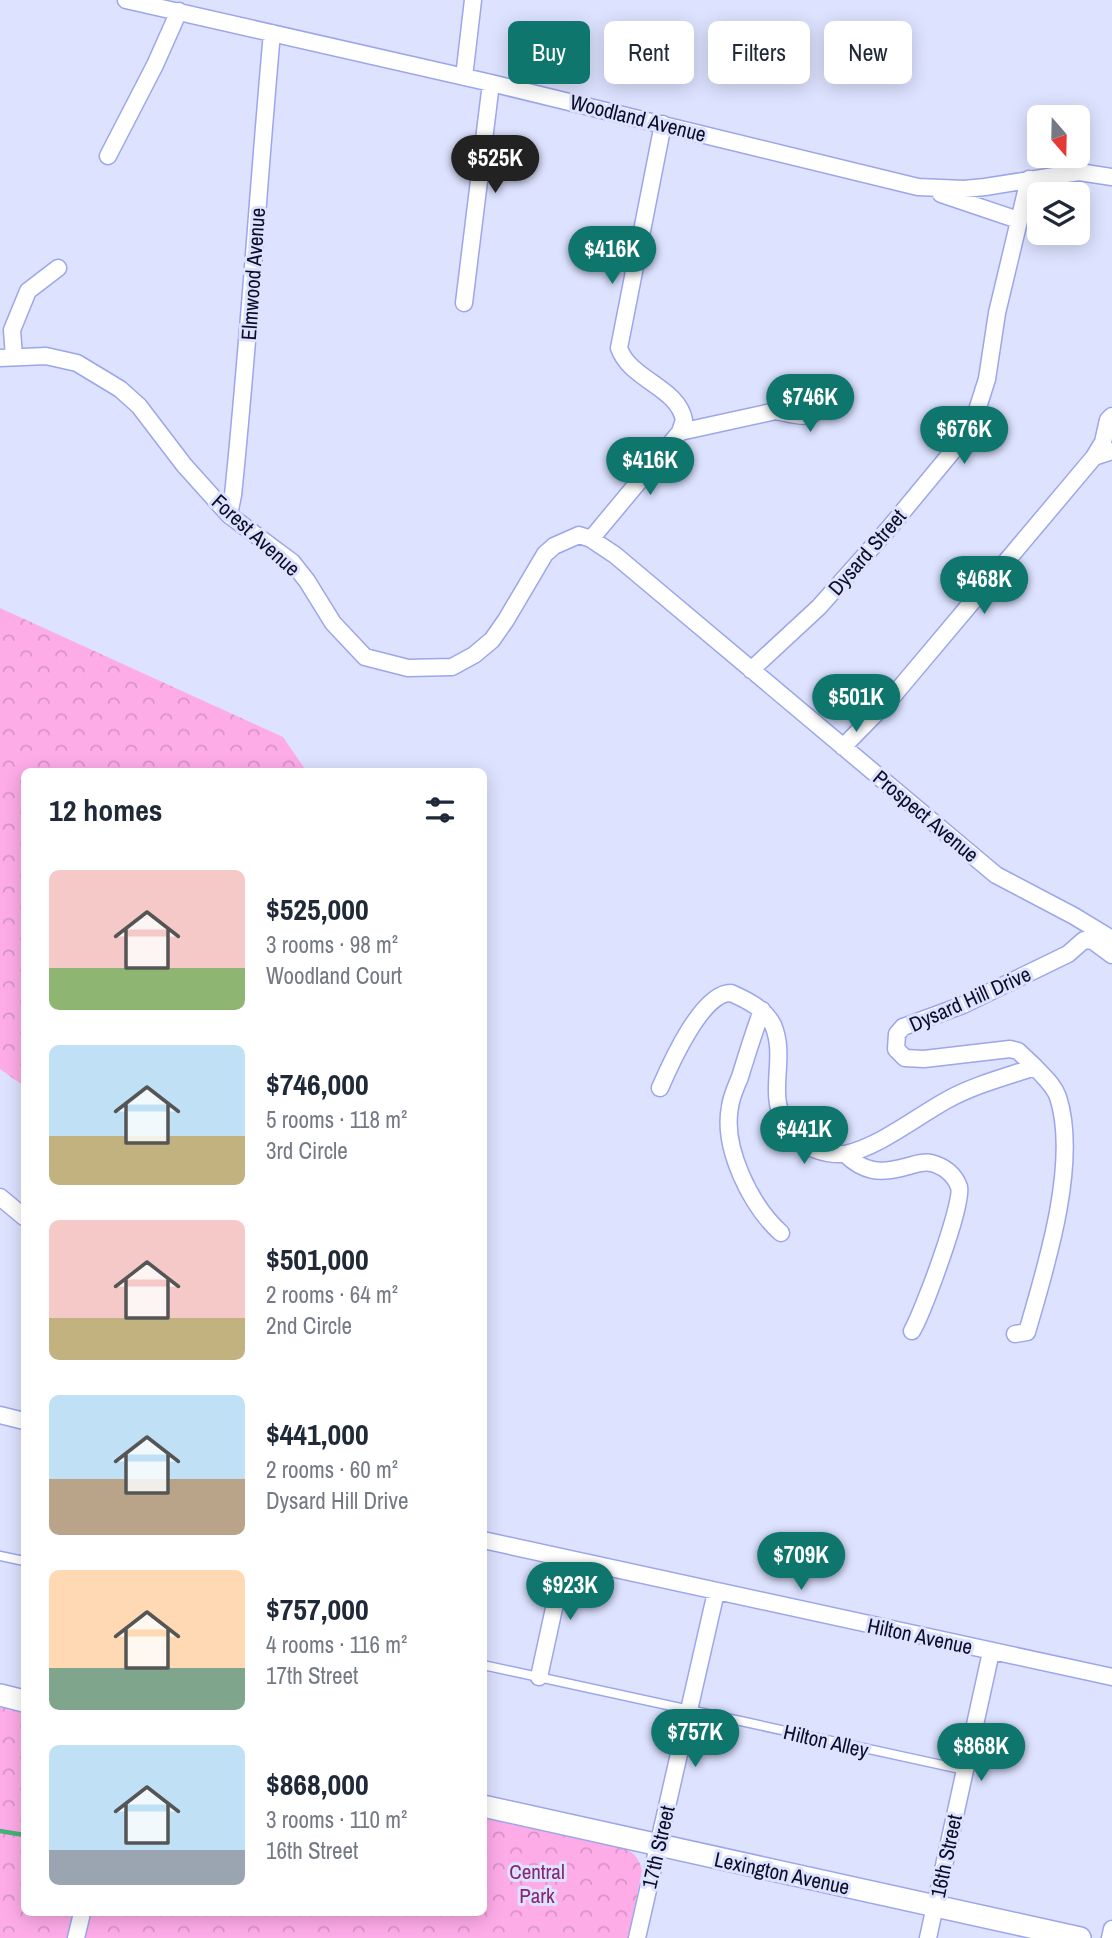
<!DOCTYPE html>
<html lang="en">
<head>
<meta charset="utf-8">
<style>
	:root { --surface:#fff; --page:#f2f2f3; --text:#1f2937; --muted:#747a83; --accent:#0f766e }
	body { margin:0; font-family:"Archivo Narrow",sans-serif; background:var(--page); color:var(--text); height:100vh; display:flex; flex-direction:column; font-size:26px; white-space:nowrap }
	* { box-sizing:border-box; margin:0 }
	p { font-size:23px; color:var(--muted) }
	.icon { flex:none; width:38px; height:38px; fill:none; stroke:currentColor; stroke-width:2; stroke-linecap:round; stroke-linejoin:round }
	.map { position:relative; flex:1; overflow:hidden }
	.drawer { position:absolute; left:21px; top:768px; width:466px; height:1148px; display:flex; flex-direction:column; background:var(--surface); border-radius:10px; box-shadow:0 4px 18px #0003 }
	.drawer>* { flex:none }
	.hud { position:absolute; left:508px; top:21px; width:499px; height:63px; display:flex; gap:14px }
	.needle { width:46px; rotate:160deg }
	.buttons { position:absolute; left:1027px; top:105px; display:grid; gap:14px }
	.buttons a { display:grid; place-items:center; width:63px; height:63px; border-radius:10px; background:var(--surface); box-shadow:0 4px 18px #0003; font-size:35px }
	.price { position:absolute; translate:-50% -60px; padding:0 16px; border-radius:24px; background:var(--accent); color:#fff; font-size:23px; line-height:46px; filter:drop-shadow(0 2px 4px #0008) }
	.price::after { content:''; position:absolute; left:50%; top:42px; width:21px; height:16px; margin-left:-10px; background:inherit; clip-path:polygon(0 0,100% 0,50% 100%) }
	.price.selected { background:#222; color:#fff }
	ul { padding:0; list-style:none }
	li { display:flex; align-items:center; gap:21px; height:175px; padding:0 28px }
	li span { display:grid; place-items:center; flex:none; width:196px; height:140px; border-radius:10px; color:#555 }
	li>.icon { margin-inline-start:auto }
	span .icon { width:84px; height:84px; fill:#fffc; stroke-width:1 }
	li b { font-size:30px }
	h2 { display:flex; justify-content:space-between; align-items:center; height:84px; padding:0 28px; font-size:30px }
	.tag { padding:0 24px; border-radius:10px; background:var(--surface); box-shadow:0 4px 18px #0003; font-size:24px; line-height:63px }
	.tag.selected { background:var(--accent); color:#fff }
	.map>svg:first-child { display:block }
</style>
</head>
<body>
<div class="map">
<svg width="1112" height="1938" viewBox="0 0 1112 1938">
	<defs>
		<pattern id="park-crowns" width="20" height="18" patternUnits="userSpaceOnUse" patternTransform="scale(1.75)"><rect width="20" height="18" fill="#feace8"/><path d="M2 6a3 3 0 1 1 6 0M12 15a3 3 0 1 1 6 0" fill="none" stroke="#d893c7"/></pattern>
	</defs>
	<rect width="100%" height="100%" fill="#dde2ff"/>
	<!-- park -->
	<path fill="url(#park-crowns)" d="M 0,608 L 283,737 L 307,772 L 24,772 L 24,1086 L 0,1069 Z
		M 0,1707 L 24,1713 L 24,1913 L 483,1913 L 483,1816 L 624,1848 C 635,1853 640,1860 642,1871 L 628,1938 L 0,1938 Z"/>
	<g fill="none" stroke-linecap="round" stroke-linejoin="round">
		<!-- stream -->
		<path stroke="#45b279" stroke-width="4.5" d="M 0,1831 L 24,1835"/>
		<defs>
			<path id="service" d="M 0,1556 L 24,1561
				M 483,1665 L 965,1770"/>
			<path id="minor" d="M 126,0 L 491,83 L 918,187 L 964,189 L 985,187 L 1079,172 L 1112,177
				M 464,77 L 473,0
				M 108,156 L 155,65 L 179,11
				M 941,194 L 1018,220
				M 464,303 L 491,83
				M 14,357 L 12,330 L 28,291 L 58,268
				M 0,358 L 46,356 L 77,363 L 120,389 L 139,406 L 184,465 L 229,515 L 292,562 L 307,581 L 333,623 L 365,657 L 408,668 L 452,667 L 474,655 L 492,640 L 506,620 L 545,554 L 554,546 L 579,535 L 591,539 L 615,555 L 996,875 L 1074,916 L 1112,939
				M 804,389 L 812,390 L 820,399 C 819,425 793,414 776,411 Z
				M 1112,416 L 1108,420 L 1103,442 L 1094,457 L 1112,451
				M 680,432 L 776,411
				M 229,515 L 233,495 C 249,341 258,187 272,33
				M 591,539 L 680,432 L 684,420 C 678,387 630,380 619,348 L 663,124
				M 751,670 L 819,607 L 890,527 L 971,429 L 987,379 L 997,313 L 1029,179
				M 843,747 L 893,696 L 1094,457
				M 762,1010 C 754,1032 747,1054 740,1077 C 736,1087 731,1097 730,1107 C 722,1148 751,1206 781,1233
				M 1035,1067 L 1018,1051 L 1010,1049 L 924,1059 L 905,1058 L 896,1049 L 897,1034 L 903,1027 L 963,1005 L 1068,954 L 1084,940 L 1093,941 L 1112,955
				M 660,1088 C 670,1065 702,992 731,993 C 747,1000 765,1009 773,1025 C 782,1046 777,1067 777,1089 C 776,1128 806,1156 845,1154 C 864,1172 879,1174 905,1167 C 914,1165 922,1161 931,1163 C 944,1166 955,1175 959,1187 C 964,1203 922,1314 912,1331
				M 845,1154 C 879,1147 916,1117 947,1100 C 974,1085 1005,1077 1035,1067 C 1043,1076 1054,1085 1058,1097 C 1079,1162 1046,1267 1027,1332 L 1015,1334
				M 0,1197 L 24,1217
				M 0,1415 L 24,1421
				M 483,1540 L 1112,1677
				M 539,1677 L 565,1558
				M 76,1938 L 82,1913
				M 637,1938 L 716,1592
				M 928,1938 L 991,1652
				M 1110,1938 L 1112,1929"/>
			<path id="tertiary" d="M 0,1695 L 24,1701
				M 483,1806 L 1080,1938"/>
		</defs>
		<!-- service casing -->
		<use href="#service" stroke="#9ca6ea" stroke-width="11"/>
		<!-- minor casing -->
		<use href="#minor" stroke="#9ca6ea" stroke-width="19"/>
		<!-- tertiary casing -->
		<use href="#tertiary" stroke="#9ca6ea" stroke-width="24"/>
		<!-- service -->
		<use href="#service" stroke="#fff" stroke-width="8"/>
		<!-- minor -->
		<use href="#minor" stroke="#fff" stroke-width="16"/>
		<!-- tertiary -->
		<use href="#tertiary" stroke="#fff" stroke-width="21"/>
	</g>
	<g text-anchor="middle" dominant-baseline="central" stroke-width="6" stroke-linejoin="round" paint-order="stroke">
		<!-- street labels -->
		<g font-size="21" fill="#0c0d26" stroke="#dde2ff">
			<text transform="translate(638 118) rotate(14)">Woodland Avenue</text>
			<text transform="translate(253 274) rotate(-86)">Elmwood Avenue</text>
			<text transform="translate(256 535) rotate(42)">Forest Avenue</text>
			<text transform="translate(867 552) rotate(-49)">Dysard Street</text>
			<text transform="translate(926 816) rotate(40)">Prospect Avenue</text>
			<text transform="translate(970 999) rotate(-24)">Dysard Hill Drive</text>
			<text transform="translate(920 1636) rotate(12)">Hilton Avenue</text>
			<text transform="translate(826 1741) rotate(13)">Hilton Alley</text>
			<text transform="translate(658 1847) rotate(-77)">17th Street</text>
			<text transform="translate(946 1856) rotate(-78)">16th Street</text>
			<text transform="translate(782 1873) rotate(12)">Lexington Avenue</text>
		</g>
		<!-- park labels -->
		<g font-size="21" fill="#882474" stroke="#dde2ff">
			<text x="537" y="1871">Central<tspan x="537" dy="24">Park</tspan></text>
		</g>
	</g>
</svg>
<div class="buttons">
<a><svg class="needle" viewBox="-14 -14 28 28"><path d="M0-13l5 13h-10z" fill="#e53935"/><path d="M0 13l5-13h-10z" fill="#747a83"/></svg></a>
<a><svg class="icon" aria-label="layers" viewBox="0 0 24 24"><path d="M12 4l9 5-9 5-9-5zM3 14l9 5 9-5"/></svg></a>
</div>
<b class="price selected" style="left:495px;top:195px">$525K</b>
<b class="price" style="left:612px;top:286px">$416K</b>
<b class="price" style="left:810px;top:434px">$746K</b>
<b class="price" style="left:964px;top:466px">$676K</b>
<b class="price" style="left:650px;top:497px">$416K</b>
<b class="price" style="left:984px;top:616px">$468K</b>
<b class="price" style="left:856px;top:734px">$501K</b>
<b class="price" style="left:804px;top:1166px">$441K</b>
<b class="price" style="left:801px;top:1592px">$709K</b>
<b class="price" style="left:570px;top:1622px">$923K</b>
<b class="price" style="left:695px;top:1769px">$757K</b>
<b class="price" style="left:981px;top:1783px">$868K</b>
<div class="hud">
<a class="tag selected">Buy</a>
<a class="tag">Rent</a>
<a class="tag">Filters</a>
<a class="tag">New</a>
</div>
<section class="drawer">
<h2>12 homes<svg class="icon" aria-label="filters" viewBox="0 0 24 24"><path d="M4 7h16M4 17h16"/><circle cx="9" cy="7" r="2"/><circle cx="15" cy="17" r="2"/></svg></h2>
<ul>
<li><span style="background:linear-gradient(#f6c9c9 70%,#8fb573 0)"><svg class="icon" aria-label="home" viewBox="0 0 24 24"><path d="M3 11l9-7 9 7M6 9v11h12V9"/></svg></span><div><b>$525,000</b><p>3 rooms · 98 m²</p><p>Woodland Court</p></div></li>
<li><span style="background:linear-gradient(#bfe0f5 65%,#c2b280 0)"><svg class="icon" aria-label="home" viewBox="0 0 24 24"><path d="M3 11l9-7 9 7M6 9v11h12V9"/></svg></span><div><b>$746,000</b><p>5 rooms · 118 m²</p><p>3rd Circle</p></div></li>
<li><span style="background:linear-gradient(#f6c9c9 70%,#c2b280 0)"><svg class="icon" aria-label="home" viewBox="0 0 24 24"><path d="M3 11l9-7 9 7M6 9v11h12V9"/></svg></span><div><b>$501,000</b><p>2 rooms · 64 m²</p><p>2nd Circle</p></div></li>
<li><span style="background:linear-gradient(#bfe0f5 60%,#b9a48a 0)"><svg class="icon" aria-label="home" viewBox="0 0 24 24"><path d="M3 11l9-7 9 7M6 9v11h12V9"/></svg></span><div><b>$441,000</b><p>2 rooms · 60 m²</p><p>Dysard Hill Drive</p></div></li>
<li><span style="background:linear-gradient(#ffd9b3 70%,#7fa58c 0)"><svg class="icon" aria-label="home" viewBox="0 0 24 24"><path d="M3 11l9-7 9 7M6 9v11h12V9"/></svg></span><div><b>$757,000</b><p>4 rooms · 116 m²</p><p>17th Street</p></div></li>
<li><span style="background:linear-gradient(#bfe0f5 75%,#9aa5b1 0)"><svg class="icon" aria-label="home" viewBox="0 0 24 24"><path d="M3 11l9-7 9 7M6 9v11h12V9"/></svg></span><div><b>$868,000</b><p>3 rooms · 110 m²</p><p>16th Street</p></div></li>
</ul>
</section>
</div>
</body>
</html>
